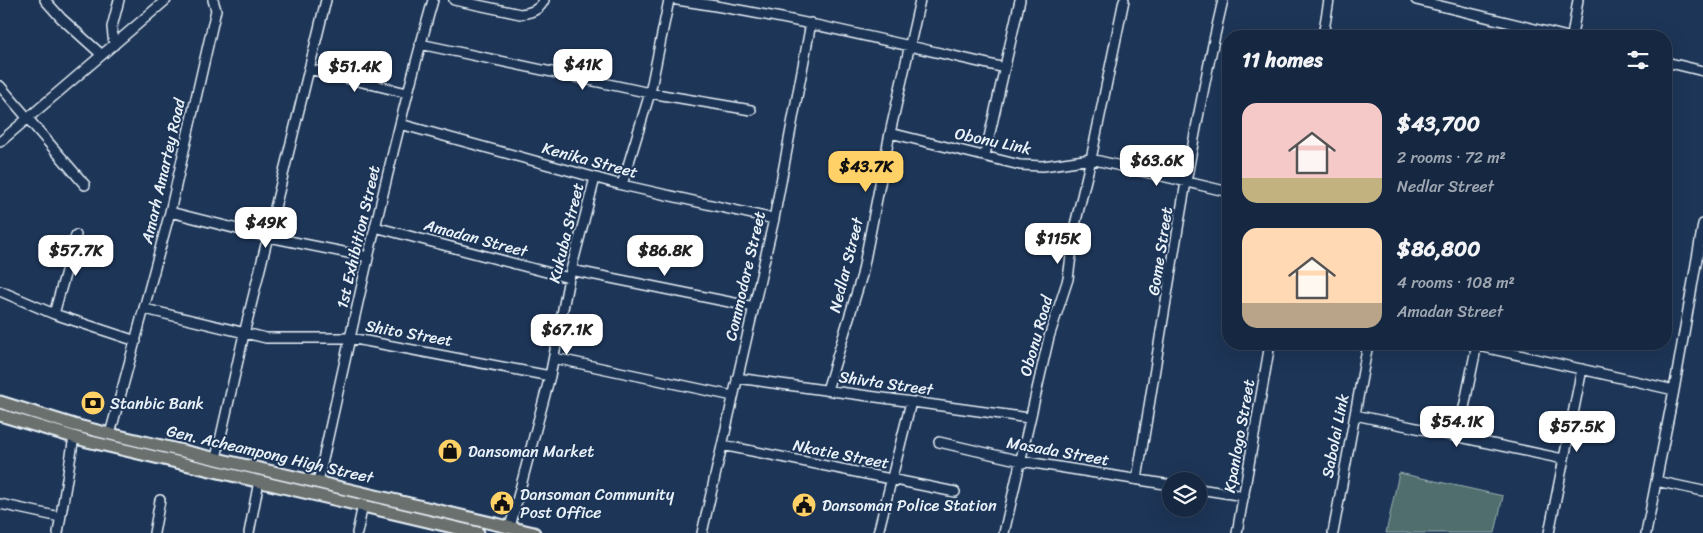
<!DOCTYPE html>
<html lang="en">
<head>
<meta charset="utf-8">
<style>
	:root { --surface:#162841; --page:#1f3048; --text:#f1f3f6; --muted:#9ea6b1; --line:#35445a; --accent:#ffd166 }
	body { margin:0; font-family:Sriracha,sans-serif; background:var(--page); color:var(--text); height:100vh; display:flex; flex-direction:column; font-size:19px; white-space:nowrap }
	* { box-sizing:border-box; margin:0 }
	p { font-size:16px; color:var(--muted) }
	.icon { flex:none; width:28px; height:28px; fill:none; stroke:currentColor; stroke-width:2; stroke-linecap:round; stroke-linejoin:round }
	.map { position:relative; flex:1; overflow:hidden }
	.details { position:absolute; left:1222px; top:30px; width:450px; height:320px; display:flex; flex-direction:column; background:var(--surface); border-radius:20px; box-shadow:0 5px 20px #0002,0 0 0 1px var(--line) }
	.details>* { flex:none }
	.controls { position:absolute; left:1162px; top:472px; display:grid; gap:10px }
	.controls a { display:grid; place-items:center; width:45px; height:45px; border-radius:50%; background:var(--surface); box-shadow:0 5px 20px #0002,0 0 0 1px var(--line); font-size:25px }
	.price { position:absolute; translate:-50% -42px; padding:0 11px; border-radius:10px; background:#fff; color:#222; font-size:16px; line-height:32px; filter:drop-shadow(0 1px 2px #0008) }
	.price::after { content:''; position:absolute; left:50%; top:30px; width:15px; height:11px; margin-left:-8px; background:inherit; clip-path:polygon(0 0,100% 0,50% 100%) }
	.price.selected { background:var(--accent); color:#111 }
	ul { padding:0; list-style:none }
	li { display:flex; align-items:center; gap:15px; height:125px; padding:0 20px }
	li span { display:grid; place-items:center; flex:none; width:140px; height:100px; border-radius:15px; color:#555 }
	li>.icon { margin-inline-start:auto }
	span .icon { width:60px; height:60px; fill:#fffc; stroke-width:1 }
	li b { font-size:21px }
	h2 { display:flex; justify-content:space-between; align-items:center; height:60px; padding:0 20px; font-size:21px }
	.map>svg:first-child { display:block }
</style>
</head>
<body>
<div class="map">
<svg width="1703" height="533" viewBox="0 0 1703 533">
	<rect width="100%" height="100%" fill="#1d3557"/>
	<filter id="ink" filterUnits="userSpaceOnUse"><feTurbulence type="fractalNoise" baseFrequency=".02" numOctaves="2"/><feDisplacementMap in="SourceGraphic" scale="10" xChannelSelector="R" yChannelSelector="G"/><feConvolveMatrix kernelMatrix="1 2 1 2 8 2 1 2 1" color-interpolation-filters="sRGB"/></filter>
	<g filter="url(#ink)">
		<!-- green -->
		<path fill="#506e6d" stroke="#9cb0b2" d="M 1399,473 L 1503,496 L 1495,533 L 1386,533 Z"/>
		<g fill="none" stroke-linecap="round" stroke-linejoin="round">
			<defs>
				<path id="minor" d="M 45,0 L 61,18 L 102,55
					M 454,0 L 520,14 C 531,13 540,10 544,0
					M 677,0 C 788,16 896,43 1005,68
					M 1416,0 L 1564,36
					M 1323,36 L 1329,0
					M 1572,36 L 1578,0
					M 420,44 L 650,93 L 751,110
					M 114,45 L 112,27 L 119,0
					M 1666,62 L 1703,71
					M 309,69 L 407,93
					M 0,86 L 85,185
					M 400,124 L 622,185 L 774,219
					M 890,133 L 1020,165 L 1043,166 L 1091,159 L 1229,192
					M 0,142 L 166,0
					M 985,155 L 1020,0
					M 622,185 L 650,93 L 669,0
					M 170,212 L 269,237 L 368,257
					M 375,227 L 569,278
					M 571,270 L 754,307
					M 0,291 L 54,314 L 136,341
					M 145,309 L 266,338 L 350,338 L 550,376
					M 54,314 L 76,235
					M 1470,344 L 1674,390
					M 554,358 L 733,396
					M 737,378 L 1029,418
					M 827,390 L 862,275 L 890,133 L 920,0
					M 1355,415 L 1563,459
					M 110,434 L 170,212 L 216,10 L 213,0
					M 1458,437 L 1477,344
					M 939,442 L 1021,461 L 1171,485
					M 722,445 L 955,492
					M 216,458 L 244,334 L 326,0
					M 1137,479 C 1164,319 1186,158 1223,0
					M 1656,481 L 1703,491
					M 318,482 C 354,321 388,159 433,0
					M 1199,489 L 1244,496
					M 0,504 L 60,517
					M 510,527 L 550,376 L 569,278 L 595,178
					M 58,533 L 74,437
					M 154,533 L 160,500
					M 249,533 L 259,481
					M 357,533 L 363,505
					M 702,533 L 774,219 L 811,23
					M 878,533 L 911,402
					M 1004,533 L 1049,337 L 1068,279 L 1075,225 L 1091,159 L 1124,0
					M 1237,533 L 1270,344
					M 1333,533 L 1368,344
					M 1549,533 L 1582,369
					M 1646,533 L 1674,390 L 1703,224"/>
				<path id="major" d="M 0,402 L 74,425 L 110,434 L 534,533
					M 0,415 L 87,441 L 478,533"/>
			</defs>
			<!-- minor casing -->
			<use href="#minor" stroke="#e8f1f8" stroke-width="12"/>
			<!-- major casing -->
			<use href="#major" stroke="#e8f1f8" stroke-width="15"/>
			<!-- minor -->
			<use href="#minor" stroke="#1d3557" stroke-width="9"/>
			<!-- major -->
			<use href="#major" stroke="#6b706d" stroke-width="11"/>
		</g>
	</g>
	<!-- icons -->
	<defs>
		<symbol id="bank-disc" viewBox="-11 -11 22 22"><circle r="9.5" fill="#ffd166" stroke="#1d3557"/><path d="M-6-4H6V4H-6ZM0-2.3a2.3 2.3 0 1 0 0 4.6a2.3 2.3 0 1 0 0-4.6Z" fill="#111"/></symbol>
		<symbol id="shop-disc" viewBox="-11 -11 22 22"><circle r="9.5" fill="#ffd166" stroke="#1d3557"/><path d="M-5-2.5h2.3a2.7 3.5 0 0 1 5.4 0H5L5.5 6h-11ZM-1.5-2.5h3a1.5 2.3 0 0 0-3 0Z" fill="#111"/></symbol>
		<symbol id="civic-disc" viewBox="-11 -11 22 22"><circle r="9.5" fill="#ffd166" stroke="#1d3557"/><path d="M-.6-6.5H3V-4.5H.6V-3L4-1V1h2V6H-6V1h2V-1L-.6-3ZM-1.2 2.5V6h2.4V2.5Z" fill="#111"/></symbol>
	</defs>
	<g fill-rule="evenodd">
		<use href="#bank-disc" x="79" y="389" width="28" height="28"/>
		<use href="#shop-disc" x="436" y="437" width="28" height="28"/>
		<use href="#civic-disc" x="488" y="489" width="28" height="28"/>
		<use href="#civic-disc" x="790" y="491" width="28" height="28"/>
	</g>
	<g text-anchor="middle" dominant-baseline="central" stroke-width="4" stroke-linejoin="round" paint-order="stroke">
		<!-- street labels -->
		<g font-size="16" fill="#e8f1f8" stroke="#1d3557">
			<text transform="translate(993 141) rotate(12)">Obonu Link</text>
			<text transform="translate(590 160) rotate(15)">Kenika Street</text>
			<text transform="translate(163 171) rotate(-77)">Amarh Amartey Road</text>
			<text transform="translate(566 233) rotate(-76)">Kukuba Street</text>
			<text transform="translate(358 237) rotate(-77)">1st Exhibition Street</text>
			<text transform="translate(476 238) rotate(15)">Amadan Street</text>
			<text transform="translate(1160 251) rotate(-81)">Gome Street</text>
			<text transform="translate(846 265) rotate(-76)">Nedlar Street</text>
			<text transform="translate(745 276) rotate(-77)">Commodore Street</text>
			<text transform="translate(409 333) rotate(10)">Shito Street</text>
			<text transform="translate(1036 336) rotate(-74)">Obonu Road</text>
			<text transform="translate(886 383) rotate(8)">Shivta Street</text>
			<text transform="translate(1239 436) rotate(-80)">Kpanlogo Street</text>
			<text transform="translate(1335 436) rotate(-79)">Sabolai Link</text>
			<text transform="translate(1058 451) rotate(10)">Masada Street</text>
			<text transform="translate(270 454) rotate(13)">Gen. Acheampong High Street</text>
			<text transform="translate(841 454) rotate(11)">Nkatie Street</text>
		</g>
		<!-- poi labels -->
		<g font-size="16" fill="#e8f1f8" stroke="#1d3557" text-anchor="start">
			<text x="110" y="403">Stanbic Bank</text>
			<text x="468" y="451">Dansoman Market</text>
			<text x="520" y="494">Dansoman Community<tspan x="520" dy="18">Post Office</tspan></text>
			<text x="822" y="505">Dansoman Police Station</text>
		</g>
	</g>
</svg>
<div class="controls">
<a><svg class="icon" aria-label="layers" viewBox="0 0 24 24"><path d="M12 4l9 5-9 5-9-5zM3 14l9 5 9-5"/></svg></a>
</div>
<b class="price" style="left:583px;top:91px">$41K</b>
<b class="price" style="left:355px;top:93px">$51.4K</b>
<b class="price" style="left:1157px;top:187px">$63.6K</b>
<b class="price selected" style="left:866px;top:193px">$43.7K</b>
<b class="price" style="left:266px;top:249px">$49K</b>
<b class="price" style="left:1058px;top:265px">$115K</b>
<b class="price" style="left:76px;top:277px">$57.7K</b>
<b class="price" style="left:665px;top:277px">$86.8K</b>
<b class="price" style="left:567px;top:356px">$67.1K</b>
<b class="price" style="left:1457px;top:448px">$54.1K</b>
<b class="price" style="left:1577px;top:453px">$57.5K</b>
<section class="details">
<h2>11 homes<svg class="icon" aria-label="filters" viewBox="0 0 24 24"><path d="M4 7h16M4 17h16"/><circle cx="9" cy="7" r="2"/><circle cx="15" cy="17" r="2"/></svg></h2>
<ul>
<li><span style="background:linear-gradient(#f6c9c9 75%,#c2b280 0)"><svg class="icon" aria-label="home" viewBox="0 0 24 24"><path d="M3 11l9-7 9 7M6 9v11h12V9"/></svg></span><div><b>$43,700</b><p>2 rooms · 72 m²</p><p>Nedlar Street</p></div></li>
<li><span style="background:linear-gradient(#ffd9b3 75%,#b9a48a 0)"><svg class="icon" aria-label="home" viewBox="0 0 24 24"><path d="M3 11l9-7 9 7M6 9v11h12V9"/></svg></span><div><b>$86,800</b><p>4 rooms · 108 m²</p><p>Amadan Street</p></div></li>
</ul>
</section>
</div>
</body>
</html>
